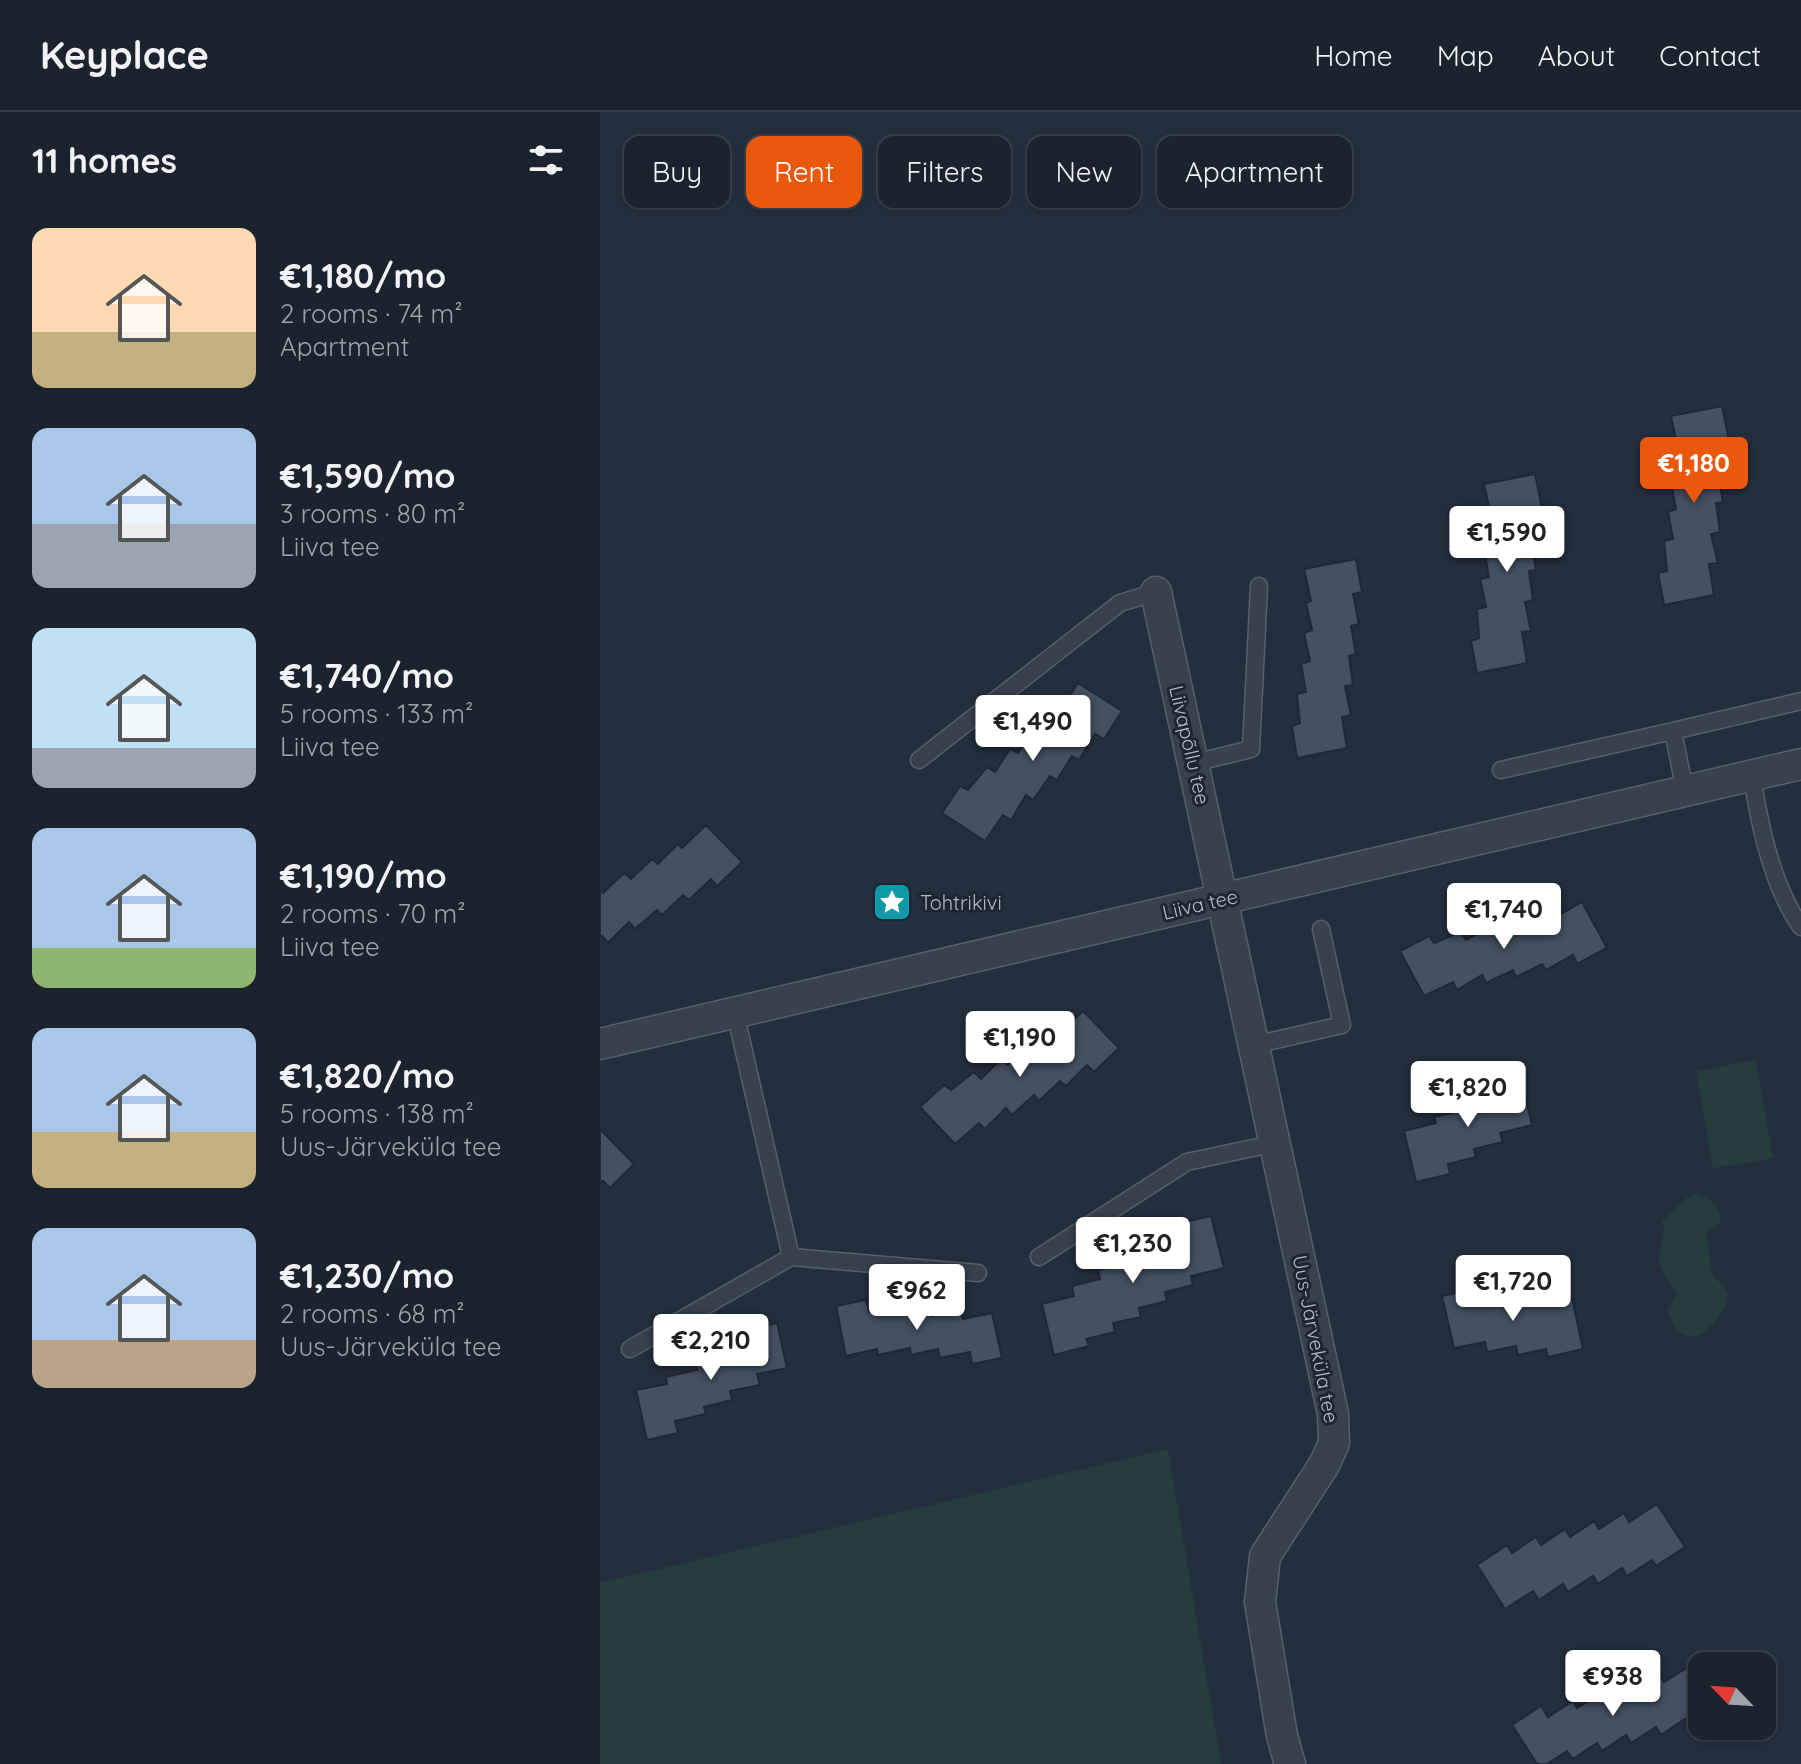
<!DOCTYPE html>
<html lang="en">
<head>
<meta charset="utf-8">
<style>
	:root { --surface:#1b232e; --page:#282f3a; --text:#f1f3f6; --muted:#a0a4aa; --line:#39404a; --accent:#ea580c }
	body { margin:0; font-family:Quicksand,sans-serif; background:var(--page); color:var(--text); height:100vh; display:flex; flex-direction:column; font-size:30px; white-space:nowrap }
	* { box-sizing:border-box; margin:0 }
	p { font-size:26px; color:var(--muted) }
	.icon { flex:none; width:44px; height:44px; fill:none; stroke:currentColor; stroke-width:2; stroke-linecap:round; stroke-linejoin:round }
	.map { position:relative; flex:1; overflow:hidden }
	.sheet { display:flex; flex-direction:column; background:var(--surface); width:600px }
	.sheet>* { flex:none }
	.top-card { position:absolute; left:24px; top:24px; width:760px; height:72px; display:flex; gap:16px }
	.needle { width:52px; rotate:295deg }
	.buttons { position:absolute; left:1088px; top:1540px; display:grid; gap:16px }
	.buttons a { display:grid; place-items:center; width:88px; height:88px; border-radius:16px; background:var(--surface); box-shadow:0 4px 12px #0003,0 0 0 2px var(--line); font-size:40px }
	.price { position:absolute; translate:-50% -68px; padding:0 18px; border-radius:8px; background:#fff; color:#222; font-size:26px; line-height:52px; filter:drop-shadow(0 2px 4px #0008) }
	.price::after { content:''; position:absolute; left:50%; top:48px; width:24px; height:18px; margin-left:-12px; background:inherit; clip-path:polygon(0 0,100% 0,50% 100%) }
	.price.selected { background:var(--accent); color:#fff }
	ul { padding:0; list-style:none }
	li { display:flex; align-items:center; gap:24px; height:200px; padding:0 32px }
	li span { display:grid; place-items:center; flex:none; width:224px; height:160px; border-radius:16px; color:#555 }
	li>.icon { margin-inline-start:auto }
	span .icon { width:96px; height:96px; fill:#fffc; stroke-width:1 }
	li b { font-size:34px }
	h2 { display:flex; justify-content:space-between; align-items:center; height:96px; padding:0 32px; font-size:34px }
	.tag { padding:0 28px; border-radius:16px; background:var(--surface); box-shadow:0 4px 12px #0003,0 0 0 2px var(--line); font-size:28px; line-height:72px }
	.tag.selected { background:var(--accent); color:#fff }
	header { display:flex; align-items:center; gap:48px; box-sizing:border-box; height:112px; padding:0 40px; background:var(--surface); border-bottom:2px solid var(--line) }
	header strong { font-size:38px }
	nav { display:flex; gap:44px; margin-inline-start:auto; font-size:28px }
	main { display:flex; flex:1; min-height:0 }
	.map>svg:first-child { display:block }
</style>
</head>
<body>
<header>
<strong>Keyplace</strong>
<nav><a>Home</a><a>Map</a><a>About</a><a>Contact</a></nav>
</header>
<main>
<section class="sheet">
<h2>11 homes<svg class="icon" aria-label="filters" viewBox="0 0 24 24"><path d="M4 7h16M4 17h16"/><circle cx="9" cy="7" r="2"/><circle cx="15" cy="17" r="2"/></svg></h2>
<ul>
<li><span style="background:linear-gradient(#ffd9b3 65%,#c2b280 0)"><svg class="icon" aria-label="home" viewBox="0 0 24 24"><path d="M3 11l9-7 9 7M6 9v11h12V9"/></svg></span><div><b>€1,180/mo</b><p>2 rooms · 74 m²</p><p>Apartment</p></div></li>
<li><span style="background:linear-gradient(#a9c7e8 60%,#9aa5b1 0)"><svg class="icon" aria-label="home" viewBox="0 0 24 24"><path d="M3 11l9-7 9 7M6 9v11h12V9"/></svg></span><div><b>€1,590/mo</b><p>3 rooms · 80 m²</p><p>Liiva tee</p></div></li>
<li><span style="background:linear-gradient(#bfe0f5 75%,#9aa5b1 0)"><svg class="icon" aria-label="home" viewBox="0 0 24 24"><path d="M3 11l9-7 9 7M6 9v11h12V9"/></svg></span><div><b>€1,740/mo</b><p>5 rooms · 133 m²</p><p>Liiva tee</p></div></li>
<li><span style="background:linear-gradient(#a9c7e8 75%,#8fb573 0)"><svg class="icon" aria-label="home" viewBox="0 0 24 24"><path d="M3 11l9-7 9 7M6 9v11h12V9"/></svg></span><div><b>€1,190/mo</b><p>2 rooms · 70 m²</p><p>Liiva tee</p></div></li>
<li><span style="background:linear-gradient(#a9c7e8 65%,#c2b280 0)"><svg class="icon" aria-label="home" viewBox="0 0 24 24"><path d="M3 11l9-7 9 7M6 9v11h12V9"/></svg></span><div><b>€1,820/mo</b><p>5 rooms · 138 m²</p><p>Uus-Järveküla tee</p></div></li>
<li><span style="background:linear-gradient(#a9c7e8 70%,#b9a48a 0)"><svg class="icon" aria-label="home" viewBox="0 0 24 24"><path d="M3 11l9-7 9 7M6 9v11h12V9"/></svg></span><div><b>€1,230/mo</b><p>2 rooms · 68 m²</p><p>Uus-Järveküla tee</p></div></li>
</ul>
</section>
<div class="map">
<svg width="1201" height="1652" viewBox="0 0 1201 1652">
	<rect width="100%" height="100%" fill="#242f3e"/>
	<!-- green -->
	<path fill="#263c3f" d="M 1156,948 L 1173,1046 L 1113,1056 L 1096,959 Z
		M 1095,1081 C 1111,1087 1120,1092 1121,1110 L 1106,1122 C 1109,1134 1109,1148 1112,1160 C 1114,1168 1124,1172 1127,1180 C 1132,1194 1107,1222 1096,1224 C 1089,1226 1084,1223 1077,1220 L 1067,1199 L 1078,1181 C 1072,1173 1062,1163 1060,1154 C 1056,1138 1068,1125 1062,1109 C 1073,1101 1082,1087 1095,1081 Z
		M 568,1337 L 621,1652 L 0,1652 L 0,1471 Z"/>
	<!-- building -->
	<path fill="#455162" stroke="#1f2835" stroke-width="2" d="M 1122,294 L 1129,328 L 1119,330 L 1125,360 L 1118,362 L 1123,390 L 1116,391 L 1120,420 L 1111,422 L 1118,451 L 1109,452 L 1114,483 L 1064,493 L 1058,461 L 1067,459 L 1064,429 L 1073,427 L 1068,400 L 1076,397 L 1071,369 L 1079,365 L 1072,339 L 1078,337 L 1071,304 Z
		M 935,362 L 942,396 L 932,397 L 939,427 L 931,429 L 936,458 L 929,459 L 933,488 L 925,490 L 931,519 L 922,520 L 927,551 L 877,561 L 871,529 L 879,526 L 877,497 L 886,495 L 880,467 L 889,465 L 884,437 L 892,433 L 886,407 L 891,404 L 884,372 Z
		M 756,447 L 762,480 L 753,482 L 759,512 L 751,514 L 756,542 L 749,544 L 753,573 L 745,574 L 751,603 L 742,605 L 747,636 L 697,646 L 692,614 L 700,611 L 697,582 L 706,580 L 701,552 L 710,549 L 704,521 L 712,518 L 706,491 L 711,489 L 704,457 Z
		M 478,571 L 522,599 L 504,627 L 495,622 L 479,648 L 472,644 L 457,668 L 450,664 L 433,688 L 426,683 L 411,708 L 403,703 L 385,729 L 342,701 L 360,674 L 368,678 L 387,655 L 395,660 L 410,637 L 418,641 L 433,616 L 441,620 L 455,596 L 460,598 Z
		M 106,713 L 142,750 L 117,774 L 111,767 L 89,788 L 83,783 L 62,803 L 57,798 L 35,817 L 29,810 L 8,831 L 2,824 L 0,826 L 0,777 L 3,781 L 24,761 L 31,767 L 52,747 L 58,752 L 78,732 L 82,736 Z
		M 982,790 L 1007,836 L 977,852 L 973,843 L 946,858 L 942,852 L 916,865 L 913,858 L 886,871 L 882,863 L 857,878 L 853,870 L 824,884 L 800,839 L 829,824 L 834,831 L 861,820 L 866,828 L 890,815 L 896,823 L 921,809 L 926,815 L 950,801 L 954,806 Z
		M 483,899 L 519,936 L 494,960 L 487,953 L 466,974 L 460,969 L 439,989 L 434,983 L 412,1003 L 406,996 L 385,1017 L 379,1011 L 355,1032 L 320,995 L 344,973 L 351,978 L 374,960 L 381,967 L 401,947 L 408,953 L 428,933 L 436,938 L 454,918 L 459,922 Z
		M 920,962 L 932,1013 L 900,1021 L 903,1030 L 874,1037 L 876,1045 L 848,1052 L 850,1062 L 816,1070 L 804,1019 L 836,1011 L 834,1005 L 863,998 L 861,990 L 889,983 L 885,970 Z
		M 0,1017 L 34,1052 L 10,1076 L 3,1069 L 0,1071 Z
		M 611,1104 L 624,1156 L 591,1164 L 593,1173 L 565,1180 L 567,1189 L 539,1196 L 541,1205 L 513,1211 L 515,1220 L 486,1227 L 489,1234 L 454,1243 L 442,1192 L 474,1184 L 472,1174 L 500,1167 L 498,1158 L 526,1152 L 524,1143 L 553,1136 L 551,1127 L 579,1121 L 576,1112 Z
		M 877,1177 L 879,1185 L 907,1179 L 909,1188 L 937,1182 L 940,1193 L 972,1186 L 983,1237 L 948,1245 L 946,1237 L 918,1243 L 916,1234 L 887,1240 L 885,1230 L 854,1236 L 842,1184 Z
		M 266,1188 L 269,1200 L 299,1193 L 301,1201 L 330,1194 L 332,1204 L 360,1197 L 363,1207 L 392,1201 L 402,1246 L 372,1252 L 370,1240 L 340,1246 L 338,1237 L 311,1243 L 310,1236 L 278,1243 L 277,1237 L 246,1244 L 236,1194 Z
		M 177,1211 L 187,1256 L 157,1262 L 160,1273 L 130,1279 L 132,1288 L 104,1295 L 106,1302 L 75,1309 L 78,1321 L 47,1328 L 36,1278 L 67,1272 L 66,1265 L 97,1258 L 96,1252 L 123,1245 L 121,1237 L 150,1230 L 147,1218 Z
		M 1057,1392 L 1085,1435 L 1056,1454 L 1052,1448 L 1027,1464 L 1022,1456 L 998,1472 L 993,1464 L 968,1480 L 963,1472 L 939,1488 L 933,1479 L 905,1497 L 877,1453 L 907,1433 L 912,1441 L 936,1425 L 941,1433 L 965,1417 L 970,1425 L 994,1409 L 999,1417 L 1024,1401 L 1029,1410 Z
		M 1091,1553 L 1102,1569 L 1102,1608 L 1091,1616 L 1085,1607 L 1061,1623 L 1056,1615 L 1031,1631 L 1026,1623 L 1002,1639 L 997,1631 L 973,1647 L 967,1639 L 947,1652 L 937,1652 L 912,1613 L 941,1594 L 948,1605 L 973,1589 L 977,1596 L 1001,1581 L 1007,1588 L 1031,1572 L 1036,1580 L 1061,1565 L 1064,1570 Z"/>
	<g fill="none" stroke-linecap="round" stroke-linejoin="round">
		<defs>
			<path id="service" d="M 1073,619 L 1201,589
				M 319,648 L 520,491 L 556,480
				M 594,651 L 651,637 L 659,474
				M 901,658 L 1073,619 L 1085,679
				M 1152,663 C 1159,712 1172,774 1201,815
				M 654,933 L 742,913 L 721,817
				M 191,1145 L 378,1161
				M 439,1145 L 587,1050 L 676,1031
				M 30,1237 L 191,1145 L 135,900"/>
			<path id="minor" d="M 556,480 L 733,1302 L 734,1331 L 724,1353 L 665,1444 L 660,1490 L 682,1624 L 690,1652
				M 0,932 L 1201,652"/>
		</defs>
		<!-- service casing -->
		<use href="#service" stroke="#565f6c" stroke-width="19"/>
		<!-- minor casing -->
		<use href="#minor" stroke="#565f6c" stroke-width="33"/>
		<!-- service -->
		<use href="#service" stroke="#38414e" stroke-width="16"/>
		<!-- minor -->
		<use href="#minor" stroke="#38414e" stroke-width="30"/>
	</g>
	<!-- icons -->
	<defs>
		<symbol id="sight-square" viewBox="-11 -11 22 22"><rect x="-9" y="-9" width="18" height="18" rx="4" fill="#0f9aa8" stroke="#1d2633"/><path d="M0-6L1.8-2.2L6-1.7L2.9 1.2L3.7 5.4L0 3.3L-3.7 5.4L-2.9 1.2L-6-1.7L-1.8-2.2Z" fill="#fff"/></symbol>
	</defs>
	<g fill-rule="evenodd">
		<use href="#sight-square" x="270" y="768" width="44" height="44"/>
	</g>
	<g text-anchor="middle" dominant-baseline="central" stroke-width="6" stroke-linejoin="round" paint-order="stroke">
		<!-- street labels -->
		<g font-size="20" fill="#b4bcc9" stroke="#1d2633">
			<text transform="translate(590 633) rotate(77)">Liivapõllu tee</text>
			<text transform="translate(600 792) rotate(-13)">Liiva tee</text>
			<text transform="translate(716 1227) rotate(79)">Uus-Järveküla tee</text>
		</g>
		<!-- poi labels -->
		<g font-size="20" fill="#b4bcc9" stroke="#1d2633" text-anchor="start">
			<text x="320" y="790">Tohtrikivi</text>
		</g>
	</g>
</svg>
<div class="buttons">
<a><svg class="needle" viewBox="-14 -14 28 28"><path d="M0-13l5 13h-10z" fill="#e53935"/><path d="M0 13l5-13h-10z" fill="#a0a4aa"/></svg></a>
</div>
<b class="price selected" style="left:1094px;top:393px">€1,180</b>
<b class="price" style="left:907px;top:462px">€1,590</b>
<b class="price" style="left:433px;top:651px">€1,490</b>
<b class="price" style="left:904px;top:839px">€1,740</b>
<b class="price" style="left:420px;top:967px">€1,190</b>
<b class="price" style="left:868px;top:1017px">€1,820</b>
<b class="price" style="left:533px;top:1173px">€1,230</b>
<b class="price" style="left:913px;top:1211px">€1,720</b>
<b class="price" style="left:317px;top:1220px">€962</b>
<b class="price" style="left:111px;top:1270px">€2,210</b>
<b class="price" style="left:1013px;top:1606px">€938</b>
<div class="top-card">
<a class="tag">Buy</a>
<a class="tag selected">Rent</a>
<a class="tag">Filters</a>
<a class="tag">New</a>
<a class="tag">Apartment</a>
</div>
</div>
</main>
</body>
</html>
